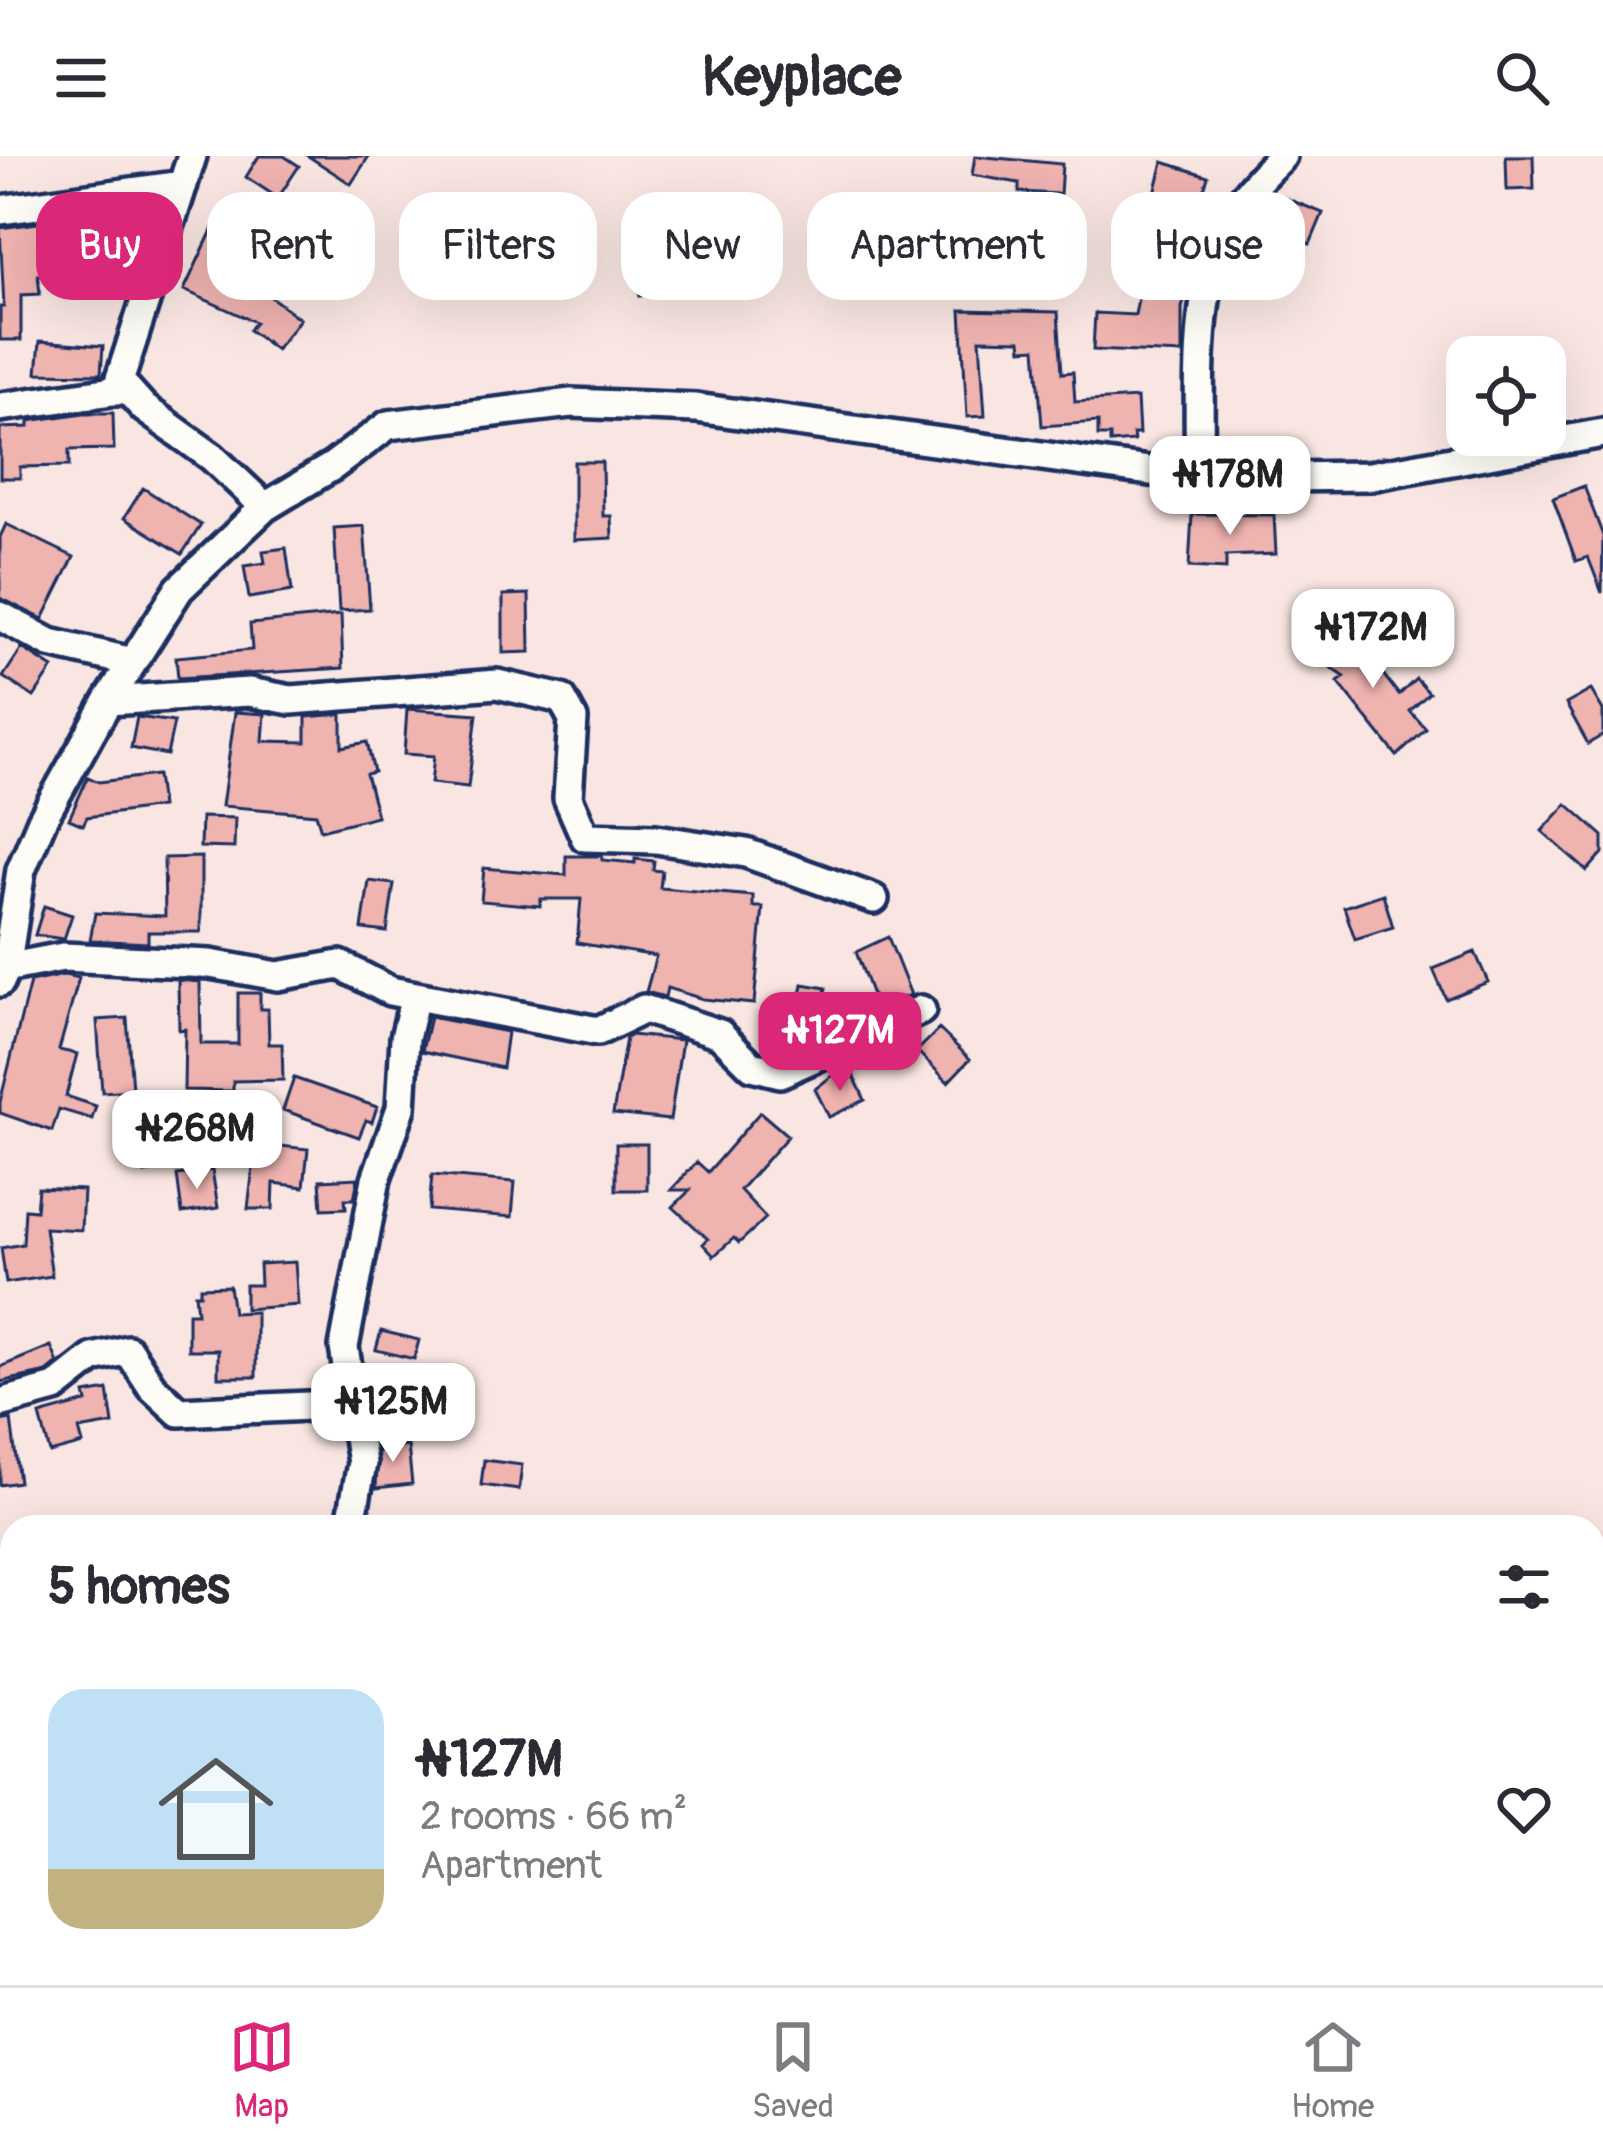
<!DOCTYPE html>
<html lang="en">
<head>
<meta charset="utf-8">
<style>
	:root { --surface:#fff; --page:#f2f2f3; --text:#2b2b33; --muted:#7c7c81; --line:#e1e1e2; --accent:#db2777 }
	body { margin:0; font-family:Pangolin,sans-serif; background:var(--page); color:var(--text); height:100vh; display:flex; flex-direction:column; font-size:45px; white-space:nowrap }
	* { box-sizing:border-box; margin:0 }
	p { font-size:39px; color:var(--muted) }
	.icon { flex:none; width:66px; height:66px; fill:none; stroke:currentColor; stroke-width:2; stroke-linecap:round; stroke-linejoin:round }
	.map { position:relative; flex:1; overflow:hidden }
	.sheet { position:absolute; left:0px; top:1359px; width:1605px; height:471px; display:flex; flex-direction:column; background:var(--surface); border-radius:36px 36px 0 0; box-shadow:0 12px 48px #0002 }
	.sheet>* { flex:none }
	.banner { position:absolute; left:36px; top:36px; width:1533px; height:108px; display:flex; gap:24px }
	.controls { position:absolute; left:1446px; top:180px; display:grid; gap:24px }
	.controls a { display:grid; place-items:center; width:120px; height:120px; border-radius:24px; background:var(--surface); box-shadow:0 12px 48px #0002; font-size:60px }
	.price { position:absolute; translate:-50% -102px; padding:0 27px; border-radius:24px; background:#fff; color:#222; font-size:39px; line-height:78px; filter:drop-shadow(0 3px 6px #0008) }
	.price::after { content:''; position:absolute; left:50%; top:72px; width:36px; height:27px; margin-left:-18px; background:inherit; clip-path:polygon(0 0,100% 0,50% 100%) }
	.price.current { background:var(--accent); color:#fff }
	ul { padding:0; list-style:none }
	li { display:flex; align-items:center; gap:36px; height:300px; padding:0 48px }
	li span { display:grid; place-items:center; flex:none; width:336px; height:240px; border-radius:36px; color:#555 }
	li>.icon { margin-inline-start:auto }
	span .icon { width:144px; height:144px; fill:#fffc; stroke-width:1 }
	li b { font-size:51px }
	h2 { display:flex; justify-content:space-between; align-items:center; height:144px; padding:0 48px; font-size:51px }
	.chip { padding:0 42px; border-radius:36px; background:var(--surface); box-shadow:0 12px 48px #0002; font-size:42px; line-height:108px }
	.chip.current { background:var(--accent); color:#fff }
	header { display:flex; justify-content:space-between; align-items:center; height:156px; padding:0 48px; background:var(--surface); font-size:54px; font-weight:700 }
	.menu { display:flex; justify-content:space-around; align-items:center; height:168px; border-top:3px solid var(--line); background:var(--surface); font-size:33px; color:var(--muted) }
	.menu a { display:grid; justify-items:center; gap:6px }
	.menu .current { color:var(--accent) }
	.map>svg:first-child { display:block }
</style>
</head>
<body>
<header><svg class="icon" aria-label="menu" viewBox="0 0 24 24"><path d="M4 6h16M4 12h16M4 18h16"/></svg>Keyplace<svg class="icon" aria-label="search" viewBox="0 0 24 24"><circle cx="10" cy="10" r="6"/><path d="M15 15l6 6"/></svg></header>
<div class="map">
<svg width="1603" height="1829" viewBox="0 0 1603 1829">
	<rect width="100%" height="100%" fill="#f9e6e2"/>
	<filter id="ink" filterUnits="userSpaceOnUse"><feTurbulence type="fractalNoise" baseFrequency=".00833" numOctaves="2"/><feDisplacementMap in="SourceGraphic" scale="24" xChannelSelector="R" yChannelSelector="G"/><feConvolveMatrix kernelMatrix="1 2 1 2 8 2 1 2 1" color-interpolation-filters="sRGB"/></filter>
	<g filter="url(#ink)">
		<!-- building -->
		<path fill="#efb3b0" stroke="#1b2f5e" stroke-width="3" d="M 259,0 L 284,0 L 299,10 L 278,42 L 246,21 Z
			M 308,0 L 369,0 L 351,28 Z
			M 975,0 L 1062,8 L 1060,38 L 1019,36 L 1019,27 L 972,19 Z
			M 1506,0 L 1533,0 L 1534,33 L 1507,34 Z
			M 1163,6 L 1208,20 L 1195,64 L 1189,107 L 1194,108 L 1182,152 L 1182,198 L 1093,194 L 1095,157 L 1135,159 L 1149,84 L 1143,83 Z
			M 1280,40 L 1323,57 L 1310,88 L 1267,71 Z
			M 38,67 L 95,67 L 95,120 L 38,119 L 40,138 L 21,139 L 21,184 L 0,184 L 0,151 L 4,151 L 0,72 Z
			M 214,70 L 269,94 L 254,128 L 300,163 L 276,194 L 249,174 L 255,166 L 184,134 Z
			M 943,103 L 996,109 L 994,126 L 941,120 Z
			M 678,110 L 683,131 L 640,140 L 635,120 Z
			M 1056,115 L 1057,133 L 998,127 L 998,118 Z
			M 961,154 L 1058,156 L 1062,217 L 1073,216 L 1075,246 L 1137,242 L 1139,278 L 1133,278 L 1134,285 L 1110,287 L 1110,280 L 1098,280 L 1098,266 L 1042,270 L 1036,192 L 1022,193 L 1021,184 L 980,183 L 985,260 L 967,261 Z
			M 40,185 L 103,190 L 101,218 L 37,217 Z
			M 84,257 L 113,257 L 114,293 L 69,294 L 69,310 L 20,311 L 20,322 L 0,322 L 0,272 L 29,271 L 29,265 Z
			M 574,306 L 602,306 L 603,360 L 611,360 L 612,382 L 574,384 Z
			M 1584,330 L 1603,380 L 1602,437 L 1588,401 L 1576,405 L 1553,342 Z
			M 143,332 L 201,369 L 182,398 L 124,362 Z
			M 1192,358 L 1274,359 L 1276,398 L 1226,400 L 1226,413 L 1189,411 Z
			M 6,368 L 74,401 L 43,463 L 0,442 L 0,381 Z
			M 364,370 L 370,453 L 339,455 L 334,372 Z
			M 286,392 L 292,435 L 249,442 L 244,410 L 265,407 L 263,395 Z
			M 529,438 L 530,496 L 503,497 L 503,439 Z
			M 341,459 L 343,512 L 178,522 L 176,501 L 252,494 L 250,468 Z
			M 1330,471 L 1364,493 L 1399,539 L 1416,523 L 1429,537 L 1410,555 L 1426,573 L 1397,600 L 1338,526 L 1345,521 L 1311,498 Z
			M 22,492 L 53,512 L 34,541 L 3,521 Z
			M 1591,534 L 1603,554 L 1603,579 L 1588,588 L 1566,548 Z
			M 407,553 L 477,558 L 468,631 L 431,627 L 434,600 L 404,598 Z
			M 235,556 L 265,558 L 263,585 L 306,586 L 306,561 L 342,558 L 342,591 L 367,586 L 374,616 L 366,618 L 377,660 L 321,674 L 316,658 L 222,650 Z
			M 137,561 L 174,566 L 167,599 L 131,592 Z
			M 157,619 L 161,651 L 87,661 L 83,669 L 69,663 L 88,621 L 99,626 Z
			M 1567,648 L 1603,680 L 1603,697 L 1587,715 L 1542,675 Z
			M 201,661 L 235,662 L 234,692 L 200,691 Z
			M 566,700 L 602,700 L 602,704 L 635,707 L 635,703 L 654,705 L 653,714 L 662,715 L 660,732 L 753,740 L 753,751 L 763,751 L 754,848 L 703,843 L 667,832 L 665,841 L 646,836 L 656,800 L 577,787 L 581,743 L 541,743 L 540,750 L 481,745 L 484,712 L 566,719 Z
			M 201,701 L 201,776 L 148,776 L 148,787 L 90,784 L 95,757 L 165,760 L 164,702 Z
			M 369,725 L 394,728 L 387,776 L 362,773 Z
			M 1383,738 L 1393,771 L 1355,783 L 1344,751 Z
			M 44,750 L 72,759 L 64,783 L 35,779 Z
			M 888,781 L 911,839 L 876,850 L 856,796 Z
			M 1475,796 L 1488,826 L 1446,843 L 1433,813 Z
			M 64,819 L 79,822 L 59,894 L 77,898 L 66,940 L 96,950 L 92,963 L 59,953 L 52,975 L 0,957 L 0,946 L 30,826 Z
			M 178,824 L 200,826 L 201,888 L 238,888 L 238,837 L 260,837 L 260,853 L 268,853 L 269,888 L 282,888 L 283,924 L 233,925 L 233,935 L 184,934 L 185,873 L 179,874 Z
			M 803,828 L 826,832 L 814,882 L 794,879 Z
			M 430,861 L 507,876 L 502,912 L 422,895 Z
			M 127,862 L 132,934 L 102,936 L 97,864 Z
			M 939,873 L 970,903 L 948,926 L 917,895 Z
			M 631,879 L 682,884 L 670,964 L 613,958 L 626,882 Z
			M 837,916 L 839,922 L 852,916 L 865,944 L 829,961 L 815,933 Z
			M 294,922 L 377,951 L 372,966 L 366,964 L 359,981 L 283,954 Z
			M 760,956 L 788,980 L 740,1034 L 766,1062 L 739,1087 L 734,1082 L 714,1100 L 703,1088 L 708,1083 L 673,1051 L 690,1034 L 671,1034 L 697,1006 L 708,1016 Z
			M 173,969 L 175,979 L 182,977 L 188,1009 L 145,1017 L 137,976 Z
			M 257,978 L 272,980 L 271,989 L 308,993 L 304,1031 L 274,1027 L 273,1053 L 248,1053 Z
			M 616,988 L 647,988 L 647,1034 L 616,1034 Z
			M 212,1014 L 218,1052 L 182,1057 L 177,1019 Z
			M 432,1019 L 515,1026 L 512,1061 L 429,1054 Z
			M 358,1022 L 354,1043 L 345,1043 L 346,1052 L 322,1053 L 320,1024 Z
			M 38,1032 L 83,1034 L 81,1074 L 45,1072 L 52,1120 L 6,1127 L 1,1092 L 23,1088 L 25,1053 L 36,1054 Z
			M 295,1106 L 298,1149 L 245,1153 L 245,1129 L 260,1129 L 259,1108 Z
			M 229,1130 L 233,1157 L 256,1156 L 256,1221 L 218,1221 L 218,1194 L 188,1194 L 188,1157 L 197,1157 L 195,1138 L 200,1138 L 200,1131 Z
			M 381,1175 L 419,1184 L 414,1203 L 376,1194 Z
			M 51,1190 L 58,1207 L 47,1216 L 0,1226 L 0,1211 Z
			M 108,1234 L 113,1268 L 79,1274 L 83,1288 L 50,1297 L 40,1259 L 87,1246 L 85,1238 Z
			M 11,1263 L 19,1326 L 0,1329 L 0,1265 Z
			M 401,1285 L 402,1291 L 408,1290 L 412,1328 L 376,1332 L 378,1294 L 383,1293 L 382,1286 Z
			M 484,1304 L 522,1309 L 519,1334 L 481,1329 Z"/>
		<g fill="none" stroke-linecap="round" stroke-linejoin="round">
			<defs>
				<path id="minor" d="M 0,54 L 183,29
					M 116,235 L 192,0
					M 0,251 L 127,233 L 144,252 L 212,301 L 265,351
					M 1200,322 C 1199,251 1195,157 1217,90 C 1228,55 1257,24 1282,0
					M 0,460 L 50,487 L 132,506
					M 108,545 L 249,536 L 291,544 L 497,528 L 562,543 L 573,563 L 568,642 L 585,681 L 656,683 L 746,697 L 874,743
					M 0,813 L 63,801 L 210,808 L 278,820 L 340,809 L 390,835 L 598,875 L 644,853 L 720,878 L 752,910 L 780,917 L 921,854
					M 0,826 L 6,813 L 21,714 L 42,664 L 108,545 L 179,433 L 265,351 L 333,310 L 388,269 L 571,247 L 696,252 L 1200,322 L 1370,320 L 1603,277
					M 0,1247 L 55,1232 L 93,1202 L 128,1194 L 152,1231 L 179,1256 L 352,1248
					M 352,1361 L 362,1307 L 344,1191 L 376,1023 L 401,952 L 405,882 L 415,840
					M 0,1749 L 12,1753
					M 177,1818 L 213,1829"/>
			</defs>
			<!-- minor casing -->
			<use href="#minor" stroke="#1b2f5e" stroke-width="36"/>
			<!-- minor -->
			<use href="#minor" stroke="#fdfcf7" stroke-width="27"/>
		</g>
	</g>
</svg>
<div class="controls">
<a><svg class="icon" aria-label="locate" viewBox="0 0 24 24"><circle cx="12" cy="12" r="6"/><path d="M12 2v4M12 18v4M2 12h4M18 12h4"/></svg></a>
</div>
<b class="price" style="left:1230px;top:382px">₦178M</b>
<b class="price" style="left:1373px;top:535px">₦172M</b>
<b class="price current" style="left:840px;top:938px">₦127M</b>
<b class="price" style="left:197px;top:1036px">₦268M</b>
<b class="price" style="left:393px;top:1309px">₦125M</b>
<div class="banner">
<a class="chip current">Buy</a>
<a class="chip">Rent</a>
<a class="chip">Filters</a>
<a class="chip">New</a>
<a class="chip">Apartment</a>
<a class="chip">House</a>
</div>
<section class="sheet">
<h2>5 homes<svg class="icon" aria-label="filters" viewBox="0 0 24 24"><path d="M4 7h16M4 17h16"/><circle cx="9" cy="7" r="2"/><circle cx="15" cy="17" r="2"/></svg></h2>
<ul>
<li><span style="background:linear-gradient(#bfe0f5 75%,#c2b280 0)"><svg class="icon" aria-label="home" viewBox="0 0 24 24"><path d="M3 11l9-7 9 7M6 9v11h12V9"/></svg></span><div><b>₦127M</b><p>2 rooms · 66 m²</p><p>Apartment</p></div><svg class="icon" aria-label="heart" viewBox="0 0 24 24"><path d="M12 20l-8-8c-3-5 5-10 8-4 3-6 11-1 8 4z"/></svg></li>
</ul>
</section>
</div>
<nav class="menu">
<a class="current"><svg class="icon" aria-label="map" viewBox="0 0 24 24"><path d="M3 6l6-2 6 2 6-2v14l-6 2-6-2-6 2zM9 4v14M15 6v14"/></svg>Map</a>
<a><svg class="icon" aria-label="saved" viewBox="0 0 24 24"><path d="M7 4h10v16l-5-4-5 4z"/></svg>Saved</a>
<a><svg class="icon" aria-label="home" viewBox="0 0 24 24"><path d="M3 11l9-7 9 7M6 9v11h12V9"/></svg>Home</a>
</nav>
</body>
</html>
